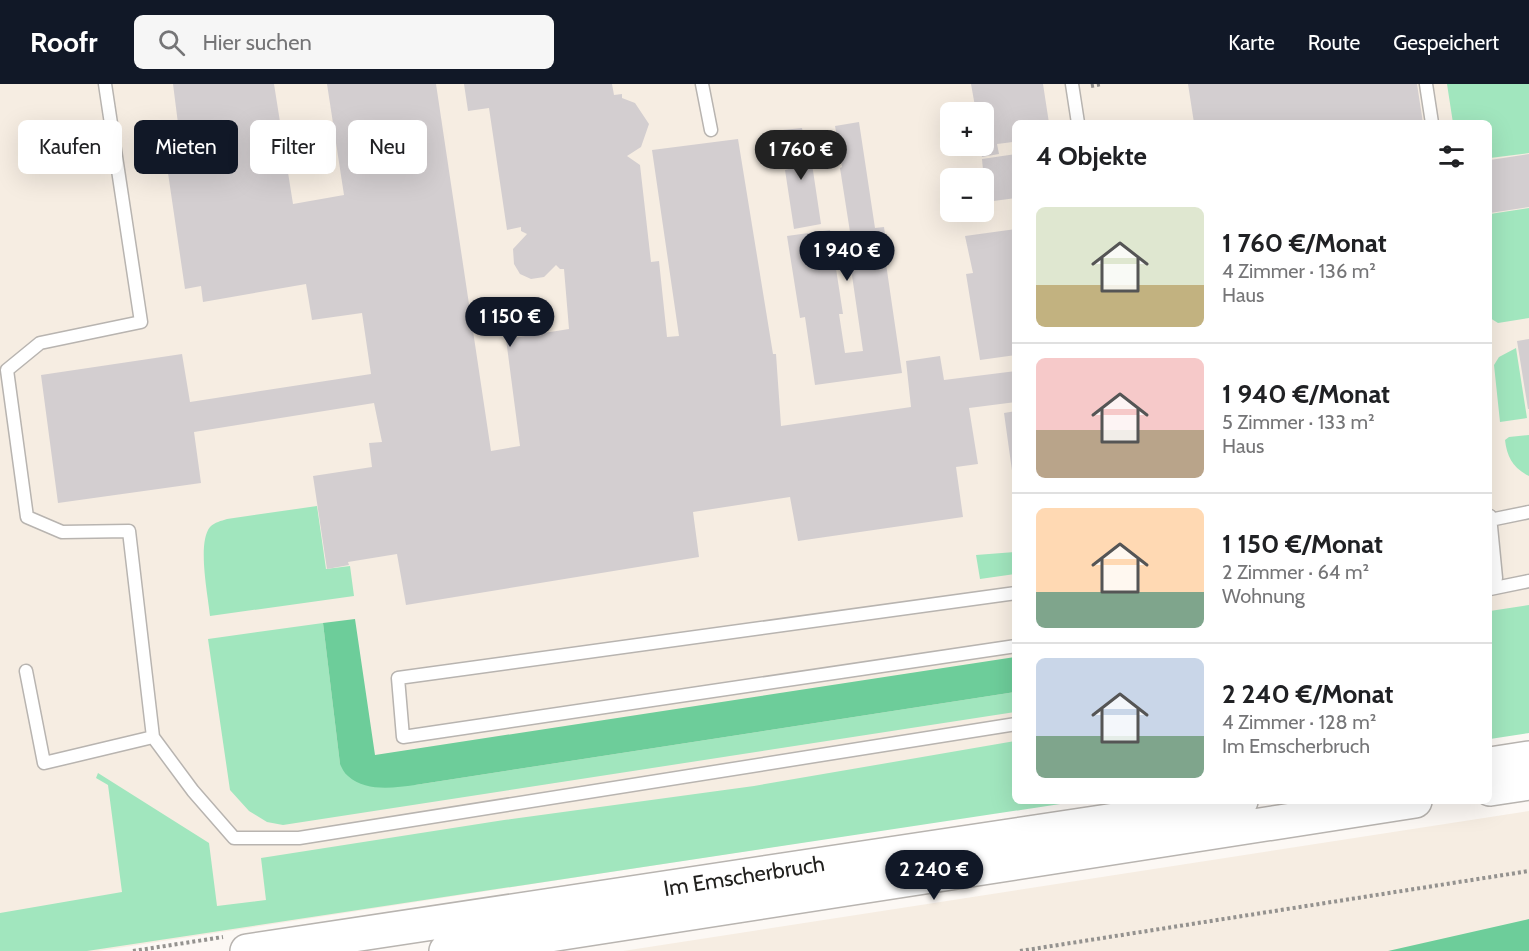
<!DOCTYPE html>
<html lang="de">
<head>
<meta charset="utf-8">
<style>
	:root { --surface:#fff; --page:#f6f6f6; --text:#202124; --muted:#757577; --line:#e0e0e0; --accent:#111827 }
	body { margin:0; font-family:Cabin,sans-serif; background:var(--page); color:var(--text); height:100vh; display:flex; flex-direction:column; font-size:22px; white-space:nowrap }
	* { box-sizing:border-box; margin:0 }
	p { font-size:20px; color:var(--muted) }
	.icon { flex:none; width:33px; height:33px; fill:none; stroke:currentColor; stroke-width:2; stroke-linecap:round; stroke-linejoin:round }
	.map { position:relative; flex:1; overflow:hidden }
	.details { position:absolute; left:1012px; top:36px; width:480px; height:684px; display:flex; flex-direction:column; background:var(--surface); border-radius:9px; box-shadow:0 6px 24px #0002 }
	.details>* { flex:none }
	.guide { position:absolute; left:18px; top:36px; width:570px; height:54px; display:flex; gap:12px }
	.fabs { position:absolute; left:940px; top:18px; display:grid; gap:12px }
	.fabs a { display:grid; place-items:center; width:54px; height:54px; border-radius:9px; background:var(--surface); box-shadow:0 6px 24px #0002; font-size:30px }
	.price { position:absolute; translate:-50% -51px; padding:0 14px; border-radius:21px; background:var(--accent); color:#fff; font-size:20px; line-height:39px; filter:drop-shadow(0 2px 3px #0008) }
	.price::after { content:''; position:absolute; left:50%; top:36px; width:18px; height:14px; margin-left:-9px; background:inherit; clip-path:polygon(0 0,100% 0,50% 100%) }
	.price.current { background:#222; color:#fff }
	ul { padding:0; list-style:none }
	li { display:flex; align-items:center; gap:18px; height:150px; padding:0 24px }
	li+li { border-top:2px solid var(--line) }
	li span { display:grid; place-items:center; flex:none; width:168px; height:120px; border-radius:9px; color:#555 }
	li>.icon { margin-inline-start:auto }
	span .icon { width:72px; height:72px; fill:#fffc; stroke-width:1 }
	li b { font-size:26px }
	h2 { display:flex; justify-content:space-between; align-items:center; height:72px; padding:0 24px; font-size:26px }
	.tag { padding:0 21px; border-radius:9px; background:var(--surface); box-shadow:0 6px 24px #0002; font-size:21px; line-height:54px }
	.tag.current { background:var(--accent); color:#fff }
	header { display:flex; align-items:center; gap:36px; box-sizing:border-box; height:84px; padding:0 30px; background:var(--accent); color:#fff }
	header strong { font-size:28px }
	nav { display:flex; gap:33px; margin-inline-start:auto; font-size:21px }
	.search { width:420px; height:54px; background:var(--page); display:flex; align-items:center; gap:15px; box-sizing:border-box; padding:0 21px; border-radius:9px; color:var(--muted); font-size:22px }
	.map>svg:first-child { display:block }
</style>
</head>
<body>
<header>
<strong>Roofr</strong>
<div class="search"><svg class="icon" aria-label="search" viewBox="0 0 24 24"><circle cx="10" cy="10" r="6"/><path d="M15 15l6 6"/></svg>Hier suchen</div>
<nav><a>Karte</a><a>Route</a><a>Gespeichert</a></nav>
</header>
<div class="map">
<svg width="1529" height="867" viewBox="0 0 1529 867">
	<rect width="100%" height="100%" fill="#fcf8f4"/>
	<!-- built -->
	<path fill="#f6ede2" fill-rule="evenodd" d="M 0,0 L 1529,0 L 1529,647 L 1490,653 L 1490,39 L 1016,39 L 1016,717 L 1072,717 L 98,867 L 0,867 ZM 951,28 L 984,28 L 984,62 L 951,62 ZM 951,94 L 984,94 L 984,128 L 951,128 Z
		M 1529,727 L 1529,867 L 623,867 Z"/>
	<!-- green -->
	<path fill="#a1e6be" d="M 1447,0 L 1529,0 L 1529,69 L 1490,74 L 1490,39 L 1453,39 Z
		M 1529,124 L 1529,234 L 1498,239 L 1490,234 L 1490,130 Z
		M 1516,264 L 1527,334 L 1500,338 L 1494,281 L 1499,273 Z
		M 1529,351 L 1529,392 C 1513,384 1507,373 1505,356 L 1509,353 Z
		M 317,422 L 326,485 L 350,482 L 354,512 L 210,532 C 208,511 197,459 210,443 C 215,438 221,437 227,435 Z
		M 1015,468 L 1015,490 L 980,495 L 976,471 Z
		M 1529,521 L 1529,649 L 1490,655 L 1490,527 Z
		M 323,539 L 340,680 L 415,701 L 1015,608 L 1015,628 L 283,741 L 267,738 L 249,727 L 230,706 L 208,555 Z
		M 1015,657 L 1016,717 L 1080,717 L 87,867 L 0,867 L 0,829 L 122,808 L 108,701 L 96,694 L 98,689 L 209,759 L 217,822 L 266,816 L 261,774 L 504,736 L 754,702 Z"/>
	<!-- forest -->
	<path fill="#6dcd9a" d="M 355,535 L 375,671 L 1015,573 L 1015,608 L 415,701 C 393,704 366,708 348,692 C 344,689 342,684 340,680 L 323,539 Z
		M 1529,835 L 1529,867 L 1388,867 Z"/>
	<!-- building -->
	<path fill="#d3ced0" d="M 173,0 L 274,0 L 293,120 L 344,111 L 327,0 L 436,0 L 491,367 L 520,362 L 506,255 L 569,245 L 564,185 L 560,185 L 556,181 L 544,193 L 531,195 L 520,190 L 514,180 L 513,165 L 527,150 L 521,147 L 521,143 L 507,146 L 489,24 L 468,27 L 464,0 L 612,0 L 614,11 L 622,10 L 622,14 L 635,19 L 649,40 L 641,63 L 627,72 L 640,81 L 651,178 L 659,177 L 667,253 L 679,252 L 652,66 L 738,55 L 773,270 L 776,270 L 781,342 L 911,323 L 906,277 L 940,272 L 944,296 L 1016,287 L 1016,318 L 969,324 L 978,380 L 956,383 L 963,433 L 798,457 L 790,413 L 693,428 L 699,473 L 406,521 L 397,470 L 348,478 L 349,481 L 327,485 L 313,392 L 372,383 L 369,359 L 382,358 L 374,319 L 194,348 L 201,399 L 58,419 L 41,291 L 182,270 L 190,318 L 371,290 L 362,229 L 312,236 L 306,200 L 203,218 L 201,202 L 185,205 L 168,89 L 184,87 Z
		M 971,0 L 1043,0 L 1049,39 L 1016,39 L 1016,66 L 1014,67 L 1013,58 L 997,60 L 999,70 L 982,73 L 980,62 L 984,62 L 984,28 L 976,28 Z
		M 1188,0 L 1417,0 L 1423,39 L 1194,39 Z
		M 859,38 L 875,144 L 884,143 L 887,165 L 884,166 L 902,289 L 815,301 L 805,233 L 800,234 L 787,152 L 830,146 L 843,230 L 839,230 L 845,269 L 863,267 L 849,171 L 851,171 L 847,148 L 850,148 L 840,84 L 842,83 L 835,42 Z
		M 802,44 L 809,81 L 812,80 L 821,140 L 794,145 L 785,86 L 789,85 L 783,46 Z
		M 1016,70 L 1016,114 L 986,118 L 982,75 Z
		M 1529,70 L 1529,123 L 1490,129 L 1490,76 Z
		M 1016,145 L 1016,271 L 980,276 L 966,190 L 973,189 L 965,152 Z
		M 1529,255 L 1529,325 L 1528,325 L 1517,257 Z
		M 1016,327 L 1016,401 L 1014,401 L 1004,329 Z"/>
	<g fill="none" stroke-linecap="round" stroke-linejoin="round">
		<defs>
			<path id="service" d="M 105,0 L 141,238 L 40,259 L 7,286 L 27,433 L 62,448 L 129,447 L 153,653 L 193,707 L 234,754 L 299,754 L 1016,640
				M 702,0 L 711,46
				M 1072,0 L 1078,39
				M 1426,0 L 1432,39
				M 1490,432 L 1496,494
				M 1490,436 L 1529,428
				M 1490,505 L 1529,497
				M 1016,509 L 398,594 L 403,653 L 1016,562
				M 26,587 L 44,679 L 153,653"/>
			<path id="secondary" d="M 1490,680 L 1529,674
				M 1490,705 L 1529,699
				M 247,867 L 1241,717
				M 446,867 L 1415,717"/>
		</defs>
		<!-- service casing -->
		<use href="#service" stroke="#b8b4b0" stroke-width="15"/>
		<!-- secondary casing -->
		<use href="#secondary" stroke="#b8b4b0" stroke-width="36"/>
		<!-- path -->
		<path stroke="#94928f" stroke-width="4" stroke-dasharray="3 3" stroke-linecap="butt" d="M 1091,2 L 1102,0
			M 133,867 L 223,853
			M 1020,867 L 1529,787"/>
		<!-- service -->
		<use href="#service" stroke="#fff" stroke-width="12"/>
		<!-- secondary -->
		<use href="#secondary" stroke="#fff" stroke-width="33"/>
	</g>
	<g text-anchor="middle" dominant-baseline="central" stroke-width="6" stroke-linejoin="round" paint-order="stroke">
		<!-- street labels -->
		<g font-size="22" fill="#22211f" stroke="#fff">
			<text transform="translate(744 792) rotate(-9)">Im Emscherbruch</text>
		</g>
	</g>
</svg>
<div class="fabs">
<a>+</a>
<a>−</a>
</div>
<b class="price current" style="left:801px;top:97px">1 760 €</b>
<b class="price" style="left:847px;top:198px">1 940 €</b>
<b class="price" style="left:510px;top:264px">1 150 €</b>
<b class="price" style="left:934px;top:817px">2 240 €</b>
<div class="guide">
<a class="tag">Kaufen</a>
<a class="tag current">Mieten</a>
<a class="tag">Filter</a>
<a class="tag">Neu</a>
</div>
<section class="details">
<h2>4 Objekte<svg class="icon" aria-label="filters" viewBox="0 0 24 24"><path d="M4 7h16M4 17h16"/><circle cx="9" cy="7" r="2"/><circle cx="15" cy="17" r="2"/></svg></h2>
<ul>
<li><span style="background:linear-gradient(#dfe7d0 65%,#c2b280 0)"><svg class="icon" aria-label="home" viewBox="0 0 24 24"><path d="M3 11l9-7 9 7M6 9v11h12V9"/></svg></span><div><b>1 760 €/Monat</b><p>4 Zimmer · 136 m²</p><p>Haus</p></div></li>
<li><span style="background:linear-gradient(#f6c9c9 60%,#b9a48a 0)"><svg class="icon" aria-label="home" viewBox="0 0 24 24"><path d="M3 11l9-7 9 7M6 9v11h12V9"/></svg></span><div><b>1 940 €/Monat</b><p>5 Zimmer · 133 m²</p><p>Haus</p></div></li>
<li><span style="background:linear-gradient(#ffd9b3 70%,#7fa58c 0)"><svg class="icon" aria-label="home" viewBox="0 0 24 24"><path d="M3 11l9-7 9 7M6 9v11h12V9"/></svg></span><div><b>1 150 €/Monat</b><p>2 Zimmer · 64 m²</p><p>Wohnung</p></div></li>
<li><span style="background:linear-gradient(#c9d6e8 65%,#7fa58c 0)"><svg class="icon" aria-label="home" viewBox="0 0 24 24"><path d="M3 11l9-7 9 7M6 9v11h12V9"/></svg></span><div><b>2 240 €/Monat</b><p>4 Zimmer · 128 m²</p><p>Im Emscherbruch</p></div></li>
</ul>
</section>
</div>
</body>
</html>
